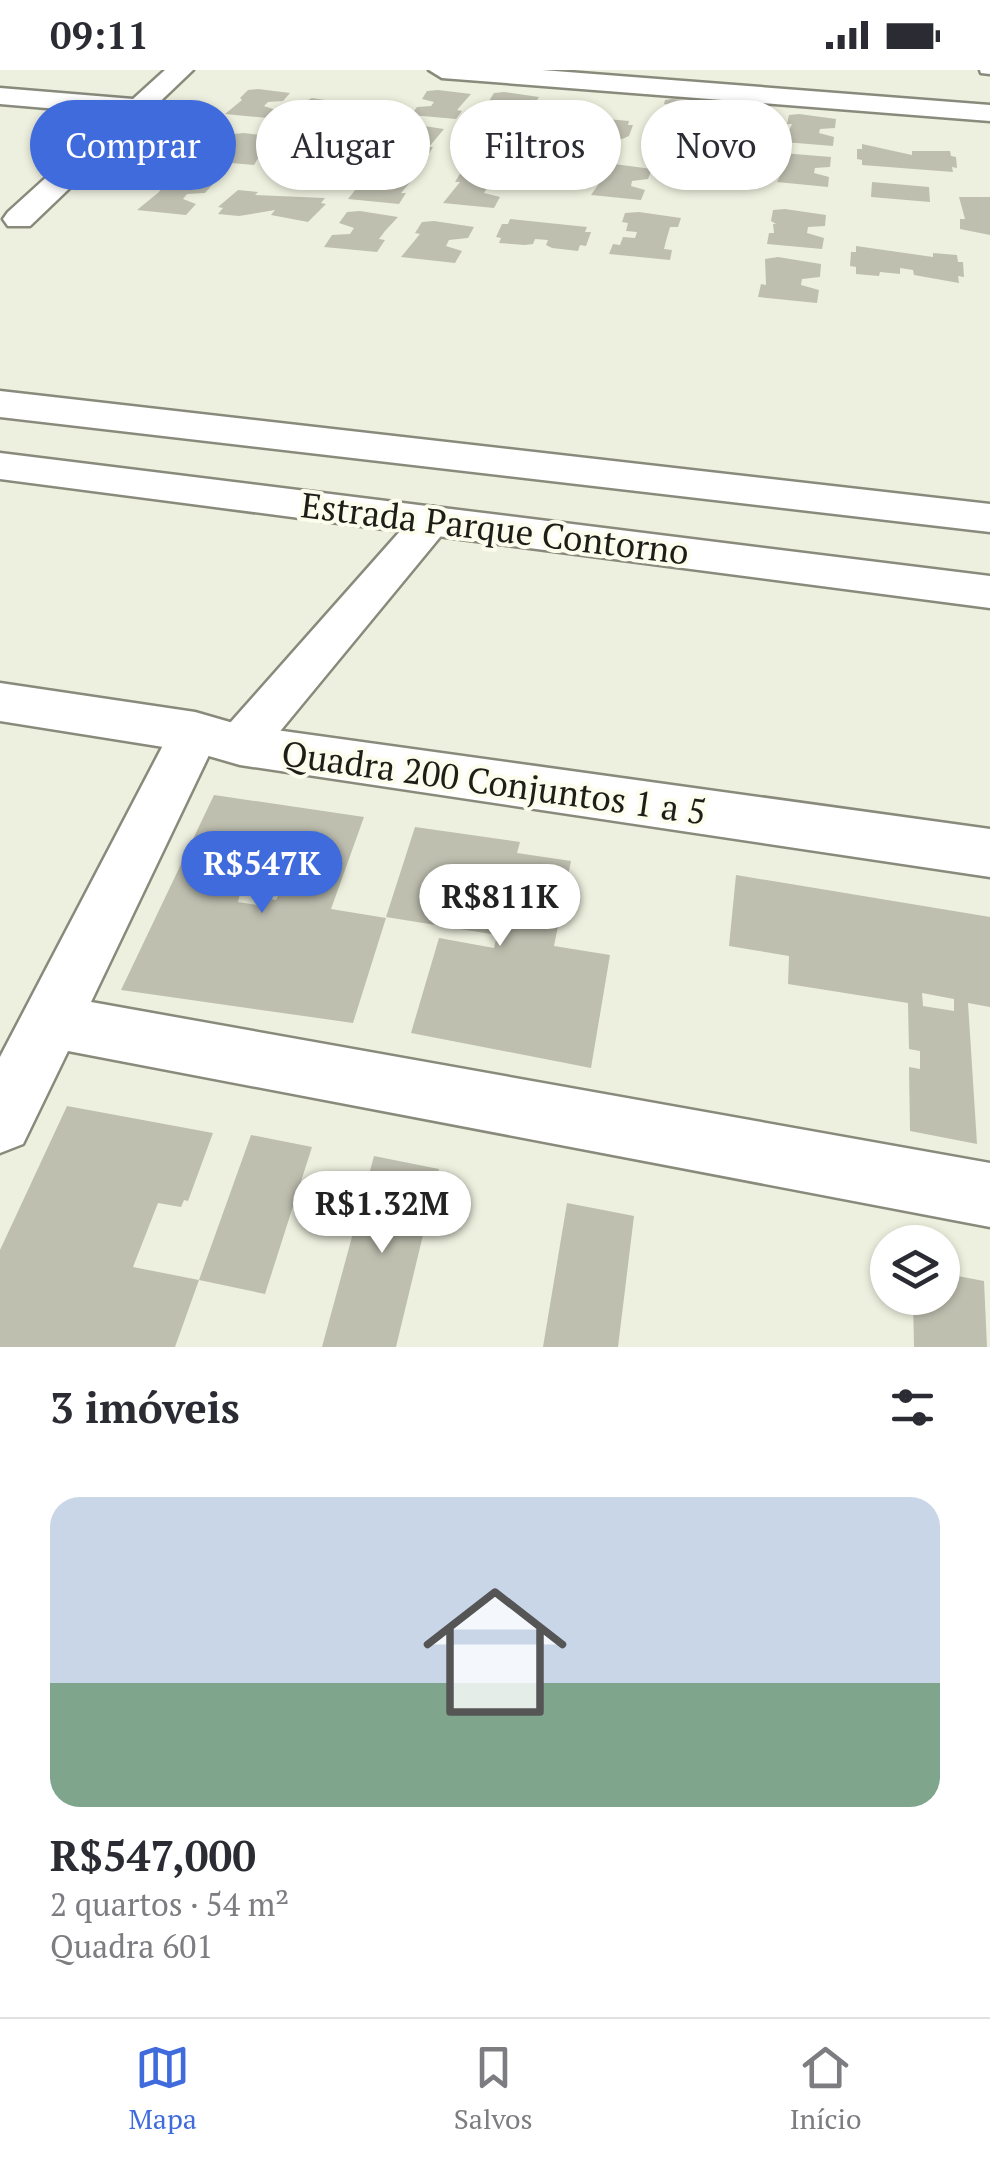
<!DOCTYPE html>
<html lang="pt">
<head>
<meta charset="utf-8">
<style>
	:root { --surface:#fff; --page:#f7f7f7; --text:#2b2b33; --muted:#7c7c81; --line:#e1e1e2; --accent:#406bdd }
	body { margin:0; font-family:"PT Serif",serif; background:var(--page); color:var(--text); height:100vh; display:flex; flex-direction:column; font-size:38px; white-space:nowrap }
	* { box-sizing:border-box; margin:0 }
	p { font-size:32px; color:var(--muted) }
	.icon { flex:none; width:55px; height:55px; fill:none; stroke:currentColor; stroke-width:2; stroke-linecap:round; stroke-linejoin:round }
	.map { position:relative; height:1277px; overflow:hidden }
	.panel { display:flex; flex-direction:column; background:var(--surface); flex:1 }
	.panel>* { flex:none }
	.banner { position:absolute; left:30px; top:30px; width:930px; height:90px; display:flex; gap:20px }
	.buttons { position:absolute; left:870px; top:1155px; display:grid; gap:20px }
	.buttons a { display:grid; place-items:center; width:90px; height:90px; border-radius:50%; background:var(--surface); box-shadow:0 2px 8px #0004; font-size:50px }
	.price { position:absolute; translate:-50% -85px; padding:0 22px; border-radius:35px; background:#fff; color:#222; font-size:32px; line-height:65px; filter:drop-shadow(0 2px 5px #0008) }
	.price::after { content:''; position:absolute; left:50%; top:60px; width:30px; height:22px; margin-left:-15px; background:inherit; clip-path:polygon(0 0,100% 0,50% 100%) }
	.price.selected { background:var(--accent); color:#fff }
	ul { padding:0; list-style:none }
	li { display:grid; align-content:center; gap:20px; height:530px; padding:0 50px }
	li span { display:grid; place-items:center; height:310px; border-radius:30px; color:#555 }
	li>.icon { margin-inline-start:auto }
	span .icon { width:180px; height:180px; fill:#fffc; stroke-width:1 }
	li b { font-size:42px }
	h2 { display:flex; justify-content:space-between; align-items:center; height:120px; padding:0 50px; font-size:42px }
	.tag { padding:0 35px; border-radius:45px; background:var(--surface); box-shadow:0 2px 8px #0004; font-size:35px; line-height:90px }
	.tag.selected { background:var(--accent); color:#fff }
	.status { display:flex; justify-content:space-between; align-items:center; height:70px; padding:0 50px; background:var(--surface); direction:ltr }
	.status svg { height:28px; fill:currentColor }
	.dock { display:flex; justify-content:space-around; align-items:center; height:140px; border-top:2px solid var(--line); background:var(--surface); font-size:28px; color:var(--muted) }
	.dock a { display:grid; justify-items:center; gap:5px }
	.dock .selected { color:var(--accent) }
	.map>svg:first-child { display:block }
</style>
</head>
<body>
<div class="status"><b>09:11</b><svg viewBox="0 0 49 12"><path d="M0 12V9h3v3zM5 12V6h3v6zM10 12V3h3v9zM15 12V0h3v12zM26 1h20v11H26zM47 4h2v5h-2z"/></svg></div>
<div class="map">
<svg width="990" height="1277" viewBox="0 0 990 1277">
	<rect width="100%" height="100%" fill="#eef0df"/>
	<!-- building -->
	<path fill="#bebfaf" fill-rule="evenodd" d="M 258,19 L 290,23 L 283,31 L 268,32 L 264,36 L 276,40 L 268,48 L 225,44 L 242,30 L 240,28 L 248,20 Z
		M 438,20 L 471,24 L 457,40 L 462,41 L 456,49 L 411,45 L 417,37 L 431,36 L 434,32 L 422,29 L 427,21 Z
		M 504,22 L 539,27 L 534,35 L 519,36 L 516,40 L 530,44 L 525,52 L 479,48 L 492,34 L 489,31 L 494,23 Z
		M 312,28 L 344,33 L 342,37 L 372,33 L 390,34 L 387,38 L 392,39 L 378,53 L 297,46 L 304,32 Z
		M 665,30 L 672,29 L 712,32 L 711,38 L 664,34 Z
		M 799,44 L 836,49 L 835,58 L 820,59 L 819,63 L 834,67 L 833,76 L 784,72 L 792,54 L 787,54 L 789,45 Z
		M 562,45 L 584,47 L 589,49 L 588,53 L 607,49 L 629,51 L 628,55 L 633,55 L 629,66 L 622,69 L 552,63 L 555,59 L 550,59 L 555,49 Z
		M 670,52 L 708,57 L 706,65 L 698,64 L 696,71 L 693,82 L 700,83 L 698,91 L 644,86 L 647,78 L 655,79 L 657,72 L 667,73 L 669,69 L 659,68 L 661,61 L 654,60 L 657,53 Z
		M 410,54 L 444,59 L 429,77 L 433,77 L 427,87 L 380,82 L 386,73 L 402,72 L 405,68 L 392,64 L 398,55 Z
		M 146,60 L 161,62 L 142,81 L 130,80 Z
		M 244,63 L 278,67 L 264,78 L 254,95 L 208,91 L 216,82 L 232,81 L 236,76 L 225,72 L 233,64 Z
		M 493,64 L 529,69 L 524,78 L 508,79 L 505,84 L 519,88 L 514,98 L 466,93 L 481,74 L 477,74 L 482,65 Z
		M 551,74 L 586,77 L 576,99 L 541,96 Z
		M 862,74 L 912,85 L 912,81 L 950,81 L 951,86 L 956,87 L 957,98 L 952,97 L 953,102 L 862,95 L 862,90 L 857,89 L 857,79 L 862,79 Z
		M 782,83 L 831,87 L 830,97 L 815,98 L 814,103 L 829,107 L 828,117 L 777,112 L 785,96 L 780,93 Z
		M 286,90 L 312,92 L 340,95 L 329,109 L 275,104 Z
		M 614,94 L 652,99 L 648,109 L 632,111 L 631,116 L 645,120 L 641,130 L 591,125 L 603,108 L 599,105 L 603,95 Z
		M 381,97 L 418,103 L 401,123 L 406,123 L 399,134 L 348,129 L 356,119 L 372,117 L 376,112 L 362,108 L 369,98 Z
		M 472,101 L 510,106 L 505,117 L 487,118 L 484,123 L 500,127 L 494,138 L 443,133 L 460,112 L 455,112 L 461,102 Z
		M 178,107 L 214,113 L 205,123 L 187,124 L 183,129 L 196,134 L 186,145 L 137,140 L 159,122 L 161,119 L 157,118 L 166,109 Z
		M 872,112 L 929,117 L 930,132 L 871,127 Z
		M 238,120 L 258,122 L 255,125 L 325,128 L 321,133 L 326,134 L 308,152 L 271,145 L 275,140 L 239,146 L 218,144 L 223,138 L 218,137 Z
		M 959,127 L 990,127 L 990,165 L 960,159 L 960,149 L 965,149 Z
		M 785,139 L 826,145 L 825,156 L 808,157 L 807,163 L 824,168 L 822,179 L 767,174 L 769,163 L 774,163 L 773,154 L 776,154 L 771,151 L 773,140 Z
		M 360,141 L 398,147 L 385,161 L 379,169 L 385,170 L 377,182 L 324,177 L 332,165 L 350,164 L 354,158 L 339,153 L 347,142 Z
		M 639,142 L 681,148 L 678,157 L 670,157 L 666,171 L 664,179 L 672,180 L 670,190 L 609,184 L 613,174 L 620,175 L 623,167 L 635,168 L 637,162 L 626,161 L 628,153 L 622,152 L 625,143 Z
		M 510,149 L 587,157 L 585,162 L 591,162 L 586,176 L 580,175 L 578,181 L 552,178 L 546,175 L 548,170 L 535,169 L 533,174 L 525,175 L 499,173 L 501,168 L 496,167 L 502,154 L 508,154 Z
		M 434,151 L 474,157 L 468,168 L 449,170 L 446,176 L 462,181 L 455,193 L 401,187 L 420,164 L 415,163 L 422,152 Z
		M 856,176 L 933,187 L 933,183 L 957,185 L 958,192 L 963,192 L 964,207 L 958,206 L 959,213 L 914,205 L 913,200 L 900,198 L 900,204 L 880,202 L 879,206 L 856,204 L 856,197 L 850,196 L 851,182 L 856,182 Z
		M 778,187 L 821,194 L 820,207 L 802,209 L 801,215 L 819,220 L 817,233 L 758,227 L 761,214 L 766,215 L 765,189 Z
		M 214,725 L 364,747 L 331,839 L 386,848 L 353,953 L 121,920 ZM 228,811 L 281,820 L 276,830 L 261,827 L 258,835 L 238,832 L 240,824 L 224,822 Z
		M 415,757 L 520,772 L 517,783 L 571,791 L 554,876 L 610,885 L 591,998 L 411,963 L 439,868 L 494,878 L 497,865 L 386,847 Z
		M 736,805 L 990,847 L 990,937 L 968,933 L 977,1074 L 910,1061 L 909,997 L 920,999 L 920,981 L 909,979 L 908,933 L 788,914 L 789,886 L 729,876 ZM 922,923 L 954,929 L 954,941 L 923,936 Z
		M 67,1036 L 213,1063 L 188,1131 L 184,1130 L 181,1137 L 158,1133 L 133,1197 L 199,1210 L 175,1277 L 0,1277 L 0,1180 Z
		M 251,1065 L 312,1077 L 265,1224 L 199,1210 Z
		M 374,1086 L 439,1099 L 396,1277 L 322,1277 Z
		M 567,1133 L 634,1146 L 618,1277 L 543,1277 Z
		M 942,1203 L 984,1211 L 987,1277 L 914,1277 L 913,1228 L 942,1228 Z"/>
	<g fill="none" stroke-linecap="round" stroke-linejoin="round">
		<defs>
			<path id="lane" d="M 980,0 L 990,0 L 990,4 L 981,3 Z"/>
			<path id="street" d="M 165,0 L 193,0 L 30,156 L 8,156 L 3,149 L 8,142 L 116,44 L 0,34 L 0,18 L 133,29 Z
				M 429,0 L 542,0 L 990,35 L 990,51 L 442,8 Z
				M 433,437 L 448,441 L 454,450 L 258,688 L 240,693 L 222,688 L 214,675 L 222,662 L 418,441 Z
				M 195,644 L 213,649 L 220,662 L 91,932 L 990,1093 L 990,1157 L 68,981 L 23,1074 L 0,1083 L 0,987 L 170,662 L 177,649 Z"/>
			<path id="secondary" d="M 0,613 L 195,642 L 240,655 L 990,759 L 990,807 L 240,695 L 195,682 L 0,651 Z"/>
			<path id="highway" d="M 0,321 L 990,434 L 990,462 L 0,347 Z
				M 0,383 L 990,506 L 990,538 L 0,409 Z"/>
		</defs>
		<!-- lane casing -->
		<use href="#lane" stroke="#898a7b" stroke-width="5"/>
		<!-- street casing -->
		<use href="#street" stroke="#898a7b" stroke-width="5"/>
		<!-- secondary casing -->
		<use href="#secondary" stroke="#898a7b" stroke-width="5"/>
		<!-- highway casing -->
		<use href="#highway" stroke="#898a7b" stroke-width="5"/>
		<!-- lane -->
		<use href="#lane" fill="#fff" fill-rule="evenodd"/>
		<!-- street -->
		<use href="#street" fill="#fff" fill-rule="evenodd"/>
		<!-- secondary -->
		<use href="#secondary" fill="#fff" fill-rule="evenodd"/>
		<!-- highway -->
		<use href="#highway" fill="#fff" fill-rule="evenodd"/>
	</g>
	<g text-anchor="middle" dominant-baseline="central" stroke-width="8" stroke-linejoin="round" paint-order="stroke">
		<!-- street labels -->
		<g font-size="35" fill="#1d1e18" stroke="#fcfdec">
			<text transform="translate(495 458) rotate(7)">Estrada Parque Contorno</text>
			<text transform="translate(494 712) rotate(8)">Quadra 200 Conjuntos 1 a 5</text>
		</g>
	</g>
</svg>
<div class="buttons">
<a><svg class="icon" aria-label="layers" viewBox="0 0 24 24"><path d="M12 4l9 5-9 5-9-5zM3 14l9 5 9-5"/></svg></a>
</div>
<b class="price selected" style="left:262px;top:846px">R$547K</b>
<b class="price" style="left:500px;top:879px">R$811K</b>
<b class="price" style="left:382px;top:1186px">R$1.32M</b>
<div class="banner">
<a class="tag selected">Comprar</a>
<a class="tag">Alugar</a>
<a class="tag">Filtros</a>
<a class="tag">Novo</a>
</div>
</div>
<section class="panel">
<h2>3 imóveis<svg class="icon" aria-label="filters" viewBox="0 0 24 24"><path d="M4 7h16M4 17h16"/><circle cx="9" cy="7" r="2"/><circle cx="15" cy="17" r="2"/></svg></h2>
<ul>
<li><span style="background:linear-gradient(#c9d6e8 60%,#7fa58c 0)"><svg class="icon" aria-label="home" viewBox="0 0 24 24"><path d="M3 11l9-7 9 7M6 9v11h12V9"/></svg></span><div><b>R$547,000</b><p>2 quartos · 54 m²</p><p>Quadra 601</p></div></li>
</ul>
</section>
<nav class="dock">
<a class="selected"><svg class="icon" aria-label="map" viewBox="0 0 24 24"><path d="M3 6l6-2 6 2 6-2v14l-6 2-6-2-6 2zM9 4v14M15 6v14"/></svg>Mapa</a>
<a><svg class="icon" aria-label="saved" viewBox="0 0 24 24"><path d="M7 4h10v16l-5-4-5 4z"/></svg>Salvos</a>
<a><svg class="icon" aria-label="home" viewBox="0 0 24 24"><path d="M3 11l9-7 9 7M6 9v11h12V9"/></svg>Início</a>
</nav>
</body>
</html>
